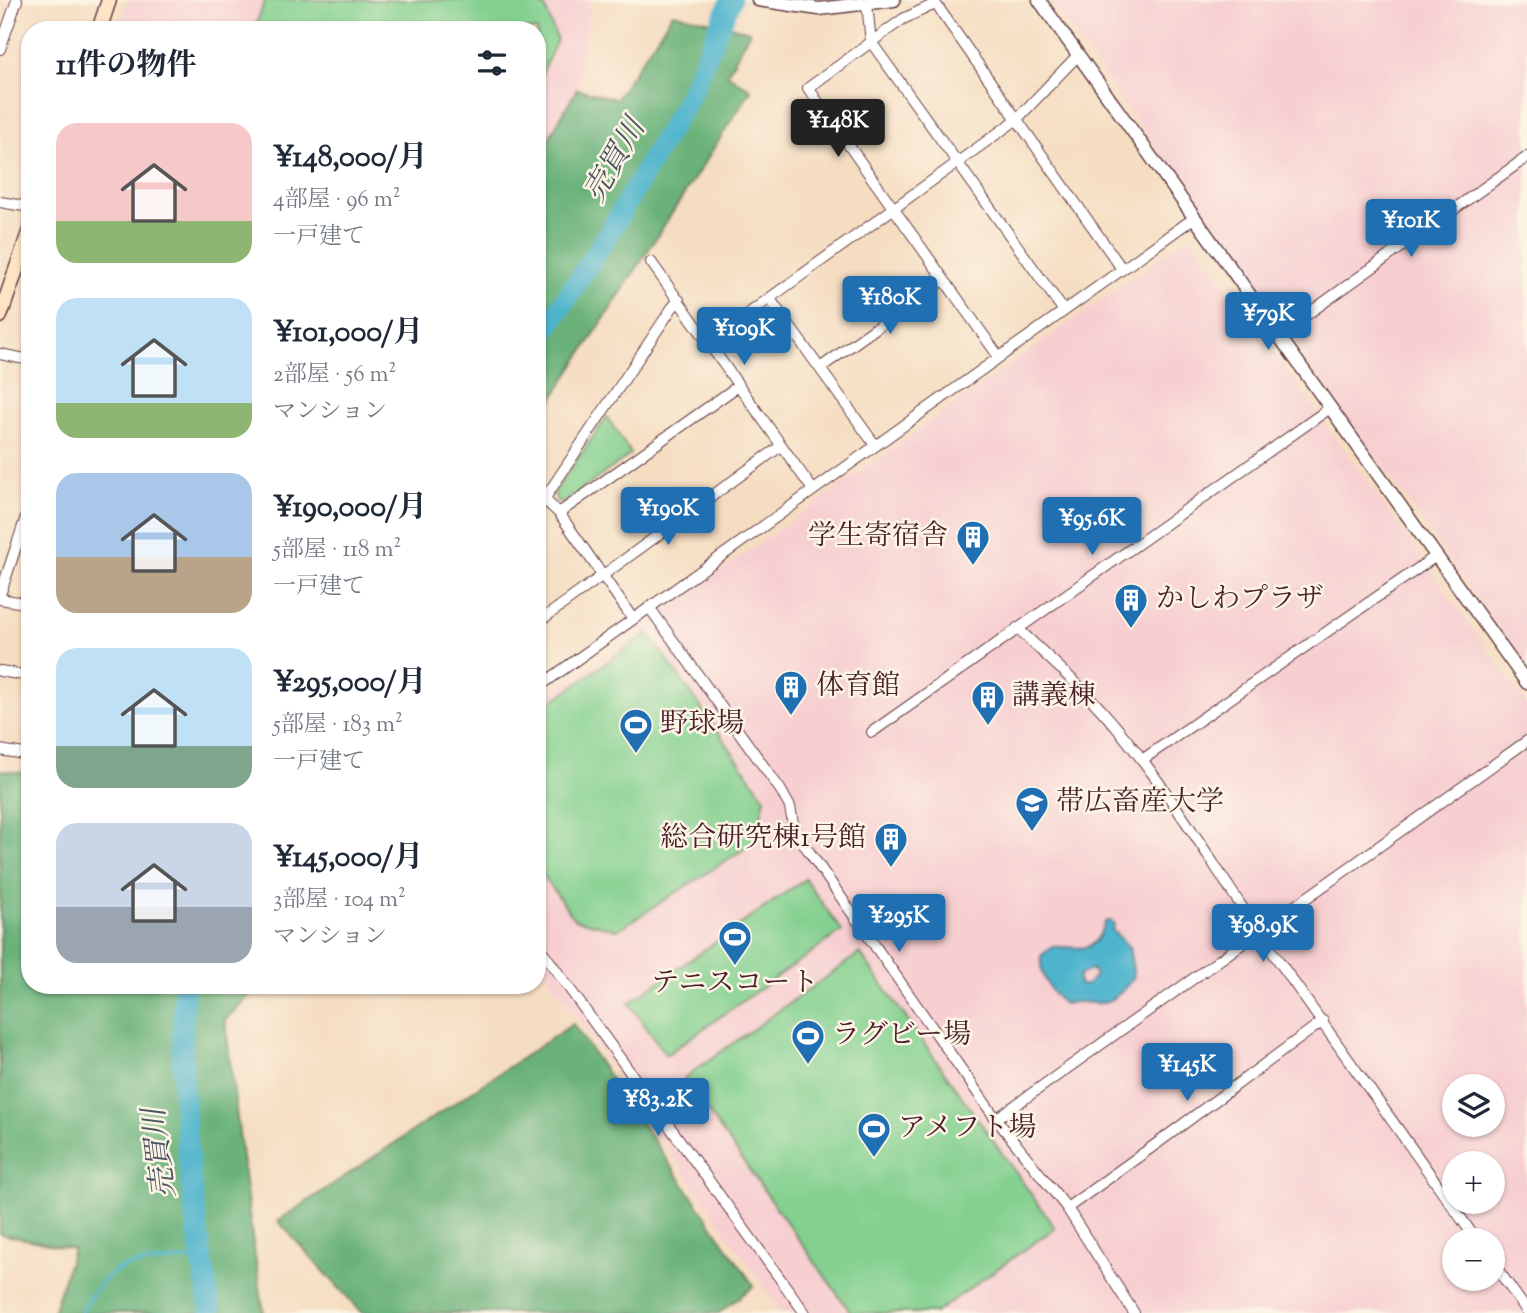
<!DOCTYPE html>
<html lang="ja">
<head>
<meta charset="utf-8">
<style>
	:root { --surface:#fff; --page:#f2f2f3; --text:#1f2937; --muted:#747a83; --accent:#1f6fb2 }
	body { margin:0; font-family:"Sorts Mill Goudy","Noto Serif JP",serif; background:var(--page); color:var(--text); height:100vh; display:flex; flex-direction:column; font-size:26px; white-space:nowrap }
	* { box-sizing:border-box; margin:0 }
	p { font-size:23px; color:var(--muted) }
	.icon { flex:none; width:38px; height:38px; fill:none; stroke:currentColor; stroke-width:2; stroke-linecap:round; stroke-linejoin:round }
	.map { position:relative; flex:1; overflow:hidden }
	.side { position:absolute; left:21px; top:21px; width:525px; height:973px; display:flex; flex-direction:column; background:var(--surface); border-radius:28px; box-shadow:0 2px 5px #0004 }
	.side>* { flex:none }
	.tools { position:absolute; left:1442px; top:1074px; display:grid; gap:14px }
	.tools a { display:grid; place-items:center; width:63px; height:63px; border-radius:50%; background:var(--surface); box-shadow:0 2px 5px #0004; font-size:35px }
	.price { position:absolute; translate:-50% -60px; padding:0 16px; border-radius:7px; background:var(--accent); color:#fff; font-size:23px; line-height:46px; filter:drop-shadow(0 2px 4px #0008) }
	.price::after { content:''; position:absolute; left:50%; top:42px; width:21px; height:16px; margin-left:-10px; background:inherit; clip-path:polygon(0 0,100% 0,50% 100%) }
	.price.on { background:#222; color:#fff }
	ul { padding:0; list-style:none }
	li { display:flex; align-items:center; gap:21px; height:175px; padding:0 35px }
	li span { display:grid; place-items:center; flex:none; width:196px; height:140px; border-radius:21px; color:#555 }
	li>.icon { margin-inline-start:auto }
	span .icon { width:84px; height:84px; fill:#fffc; stroke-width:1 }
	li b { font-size:30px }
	h2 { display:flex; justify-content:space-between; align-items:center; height:84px; padding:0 35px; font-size:30px }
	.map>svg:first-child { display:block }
</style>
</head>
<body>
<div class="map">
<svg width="1527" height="1313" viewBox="0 0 1527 1313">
	<rect width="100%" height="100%" fill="#fcf5e5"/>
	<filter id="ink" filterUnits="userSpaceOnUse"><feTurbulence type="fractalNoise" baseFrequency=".0143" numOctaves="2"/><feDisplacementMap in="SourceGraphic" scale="14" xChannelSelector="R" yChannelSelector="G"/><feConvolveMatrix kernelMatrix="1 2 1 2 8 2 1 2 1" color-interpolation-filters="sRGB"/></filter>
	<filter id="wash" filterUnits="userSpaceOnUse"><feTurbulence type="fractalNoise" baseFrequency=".00686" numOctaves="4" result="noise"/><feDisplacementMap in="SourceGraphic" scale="28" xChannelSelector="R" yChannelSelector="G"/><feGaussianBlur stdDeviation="1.57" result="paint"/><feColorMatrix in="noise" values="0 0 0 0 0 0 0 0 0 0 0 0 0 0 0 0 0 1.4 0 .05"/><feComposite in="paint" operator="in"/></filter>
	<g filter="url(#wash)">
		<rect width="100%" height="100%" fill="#f5ddc1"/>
		<!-- built -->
		<path fill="#f7cfd1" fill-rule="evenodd" d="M 127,0 L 591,0 L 577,89 L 537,159 L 537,30 L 117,30 Z
			M 1050,0 L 1527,0 L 1527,669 Z
			M 1190,236 L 1527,704 L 1527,1313 L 782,1313 L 537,961 L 537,702 ZM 1454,1087 L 1493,1087 L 1493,1125 L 1454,1125 ZM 1454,1164 L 1493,1164 L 1493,1202 L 1454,1202 ZM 1454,1241 L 1493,1241 L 1493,1279 L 1454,1279 Z"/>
		<!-- green -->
		<path fill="#83d08f" stroke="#66785d" stroke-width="2" d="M 265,0 L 530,0 L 545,7 L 557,40 L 537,84 L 537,30 L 254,30 Z
			M 607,417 L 631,454 L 563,503 L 557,502 L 554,493 Z
			M 648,633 L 765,798 L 755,842 L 618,930 L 574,919 L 537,866 L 537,712 Z
			M 805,879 L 842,931 L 666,1055 L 629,1003 Z
			M 860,953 L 1055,1228 L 935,1313 L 851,1313 L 684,1078 Z"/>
		<!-- forest -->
		<path fill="#6ab27a" stroke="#5a6852" stroke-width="2" d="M 673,13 L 750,31 L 727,74 L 751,90 L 537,423 L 537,159 L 577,89 L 616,99 Z
			M 0,770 L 30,774 L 30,985 L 260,985 L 225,1020 L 251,1230 L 264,1313 L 53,1313 L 73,1249 L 0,1234 Z
			M 573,1024 L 754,1286 L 719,1313 L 362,1313 L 278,1221 Z"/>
		<!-- water -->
		<path fill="#4db4cc" stroke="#4c6a7c" stroke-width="2" fill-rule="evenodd" d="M 1106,921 L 1111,921 L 1114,924 L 1112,930 L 1129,947 L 1134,977 C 1123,991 1112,1005 1092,1003 C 1081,1002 1075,1001 1064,1004 C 1050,993 1039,974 1041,956 L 1052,947 C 1069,945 1089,955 1099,936 C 1102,930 1102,926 1106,921 ZM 1092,969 L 1095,975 L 1087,985 L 1079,985 L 1079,975 Z"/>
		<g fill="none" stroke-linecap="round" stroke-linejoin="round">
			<!-- stream -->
			<path stroke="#4db4cc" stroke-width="3.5" d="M 82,1313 C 88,1296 105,1274 122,1268 C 140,1262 182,1260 201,1259"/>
			<!-- river -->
			<path stroke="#4db4cc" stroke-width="21" d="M 537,343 L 604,241 L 689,96 L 731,0
				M 185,985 C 176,1095 192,1205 211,1313"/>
		</g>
	</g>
	<g filter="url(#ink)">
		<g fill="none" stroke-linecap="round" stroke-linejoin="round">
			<defs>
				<path id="minor" d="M 933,0 L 1122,269
					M 867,4 L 871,42 L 1064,311
					M 935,4 L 903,19 L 808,88 L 999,357
					M 0,49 L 17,0
					M 0,202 L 30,207
					M 651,262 L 813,490
					M 770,299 L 875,445
					M 1277,336 L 1527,157
					M 709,342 L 1016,120 L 1078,55
					M 0,354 L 30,360
					M 820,368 L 943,280
					M 544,499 L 559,513 L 633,619
					M 537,510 L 672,308 L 679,300
					M 559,513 L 738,386
					M 0,595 L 30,505
					M 0,599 L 30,604
					M 649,607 L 780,789 L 790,807 L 794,829 L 810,853 L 996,1119 L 1067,1208 L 1134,1313
					M 537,623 L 781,446
					M 1017,628 L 1061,669
					M 0,671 L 30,676
					M 1065,673 C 1143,745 1197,841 1256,928 C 1328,1033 1404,1136 1477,1241
					M 537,688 L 1194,218
					M 872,732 L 1330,408
					M 0,750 L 30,755
					M 1142,760 L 1436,556
					M 537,944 L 805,1313
					M 996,1119 L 1527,741
					M 1067,1208 L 1159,1142 L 1323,1021
					M 1493,1263 L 1527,1311"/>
				<path id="tertiary" d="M 758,0 L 819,9 L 894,0
					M 1039,0 L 1527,683"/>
				<path id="secondary" d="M 99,30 L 109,0
					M 0,316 L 30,230"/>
			</defs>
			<!-- minor casing -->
			<use href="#minor" stroke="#643c42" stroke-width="12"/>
			<!-- tertiary casing -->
			<use href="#tertiary" stroke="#643c42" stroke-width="15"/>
			<!-- secondary casing -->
			<use href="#secondary" stroke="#643c42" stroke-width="17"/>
			<!-- minor -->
			<use href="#minor" stroke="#fff" stroke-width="10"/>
			<!-- tertiary -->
			<use href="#tertiary" stroke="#fff" stroke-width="12"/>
			<!-- secondary -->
			<use href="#secondary" stroke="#fee4c5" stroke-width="14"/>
		</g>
	</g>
	<!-- icons -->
	<defs>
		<symbol id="building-pin" viewBox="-11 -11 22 30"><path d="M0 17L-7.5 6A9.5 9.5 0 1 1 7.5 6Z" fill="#1f6fb2" stroke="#fcf5e5"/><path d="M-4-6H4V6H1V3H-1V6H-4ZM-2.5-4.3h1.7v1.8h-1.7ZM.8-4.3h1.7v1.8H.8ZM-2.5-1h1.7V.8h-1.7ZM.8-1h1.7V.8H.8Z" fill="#fff"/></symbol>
		<symbol id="stadium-pin" viewBox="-11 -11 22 30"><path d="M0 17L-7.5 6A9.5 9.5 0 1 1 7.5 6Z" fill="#1f6fb2" stroke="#fcf5e5"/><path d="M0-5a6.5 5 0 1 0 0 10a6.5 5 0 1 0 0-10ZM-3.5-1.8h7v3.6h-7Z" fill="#fff"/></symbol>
		<symbol id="university-pin" viewBox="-11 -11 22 30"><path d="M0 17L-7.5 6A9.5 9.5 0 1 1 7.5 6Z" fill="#1f6fb2" stroke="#fcf5e5"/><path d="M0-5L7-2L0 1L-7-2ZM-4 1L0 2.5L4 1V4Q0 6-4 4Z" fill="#fff"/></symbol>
	</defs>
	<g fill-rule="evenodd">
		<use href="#building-pin" x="954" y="518" width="38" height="52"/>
		<use href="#building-pin" x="1112" y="581" width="38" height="52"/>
		<use href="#building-pin" x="772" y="668" width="38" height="52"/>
		<use href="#building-pin" x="969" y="678" width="38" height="52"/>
		<use href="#stadium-pin" x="617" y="706" width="38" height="52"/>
		<use href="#university-pin" x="1013" y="784" width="38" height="52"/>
		<use href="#building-pin" x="872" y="820" width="38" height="52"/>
		<use href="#stadium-pin" x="716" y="918" width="38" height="52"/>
		<use href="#stadium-pin" x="789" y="1017" width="38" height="52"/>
		<use href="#stadium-pin" x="855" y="1110" width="38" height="52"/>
	</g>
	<g text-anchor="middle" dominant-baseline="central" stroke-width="5" stroke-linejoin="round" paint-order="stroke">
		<!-- poi labels -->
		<g font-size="28" fill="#4a1f2b" stroke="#fcf5e5" text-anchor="start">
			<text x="948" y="537" text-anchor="end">学生寄宿舎</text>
			<text x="1156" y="600">かしわプラザ</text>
			<text x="816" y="687">体育館</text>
			<text x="1012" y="697">講義棟</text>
			<text x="660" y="725">野球場</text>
			<text x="1056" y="803">帯広畜産大学</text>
			<text x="866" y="839" text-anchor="end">総合研究棟1号館</text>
			<text x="735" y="984" text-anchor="middle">テニスコート</text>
			<text x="832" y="1036">ラグビー場</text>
			<text x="898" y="1129">アメフト場</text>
		</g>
		<!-- water labels -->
		<g font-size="30" font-style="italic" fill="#4b5363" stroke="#fcf5e5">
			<text transform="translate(616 161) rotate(-60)">売買川</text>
			<text transform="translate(161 1153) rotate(-97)">売買川</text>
		</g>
	</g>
</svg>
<div class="tools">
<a><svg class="icon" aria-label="layers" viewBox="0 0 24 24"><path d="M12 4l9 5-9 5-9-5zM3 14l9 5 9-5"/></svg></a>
<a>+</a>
<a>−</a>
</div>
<b class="price on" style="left:838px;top:159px">¥148K</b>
<b class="price" style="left:1411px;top:259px">¥101K</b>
<b class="price" style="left:890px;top:336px">¥180K</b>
<b class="price" style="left:1268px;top:352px">¥79K</b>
<b class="price" style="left:744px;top:367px">¥109K</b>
<b class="price" style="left:668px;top:547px">¥190K</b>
<b class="price" style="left:1092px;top:557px">¥95.6K</b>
<b class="price" style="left:899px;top:954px">¥295K</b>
<b class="price" style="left:1263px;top:964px">¥98.9K</b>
<b class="price" style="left:1187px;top:1103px">¥145K</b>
<b class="price" style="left:658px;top:1138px">¥83.2K</b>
<section class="side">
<h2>11件の物件<svg class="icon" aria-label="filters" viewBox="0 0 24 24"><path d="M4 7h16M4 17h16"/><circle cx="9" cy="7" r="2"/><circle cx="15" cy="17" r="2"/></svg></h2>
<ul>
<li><span style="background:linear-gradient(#f6c9c9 70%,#8fb573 0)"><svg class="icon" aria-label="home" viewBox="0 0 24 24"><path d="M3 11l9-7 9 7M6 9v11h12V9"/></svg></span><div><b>¥148,000/月</b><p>4部屋 · 96 m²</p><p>一戸建て</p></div></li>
<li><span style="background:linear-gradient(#bfe0f5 75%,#8fb573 0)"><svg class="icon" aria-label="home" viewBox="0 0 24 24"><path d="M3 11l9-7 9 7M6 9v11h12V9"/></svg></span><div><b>¥101,000/月</b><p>2部屋 · 56 m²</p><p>マンション</p></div></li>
<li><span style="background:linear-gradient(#a9c7e8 60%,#b9a48a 0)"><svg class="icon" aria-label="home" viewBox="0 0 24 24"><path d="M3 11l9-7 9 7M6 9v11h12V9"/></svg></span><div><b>¥190,000/月</b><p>5部屋 · 118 m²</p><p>一戸建て</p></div></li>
<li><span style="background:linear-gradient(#bfe0f5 70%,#7fa58c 0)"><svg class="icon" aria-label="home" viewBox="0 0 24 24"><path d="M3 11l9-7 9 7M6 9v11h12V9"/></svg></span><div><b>¥295,000/月</b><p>5部屋 · 183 m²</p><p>一戸建て</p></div></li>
<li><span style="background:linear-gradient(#c9d6e8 60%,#9aa5b1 0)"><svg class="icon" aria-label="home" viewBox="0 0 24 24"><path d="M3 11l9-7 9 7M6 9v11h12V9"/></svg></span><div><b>¥145,000/月</b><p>3部屋 · 104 m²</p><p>マンション</p></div></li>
</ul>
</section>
</div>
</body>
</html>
